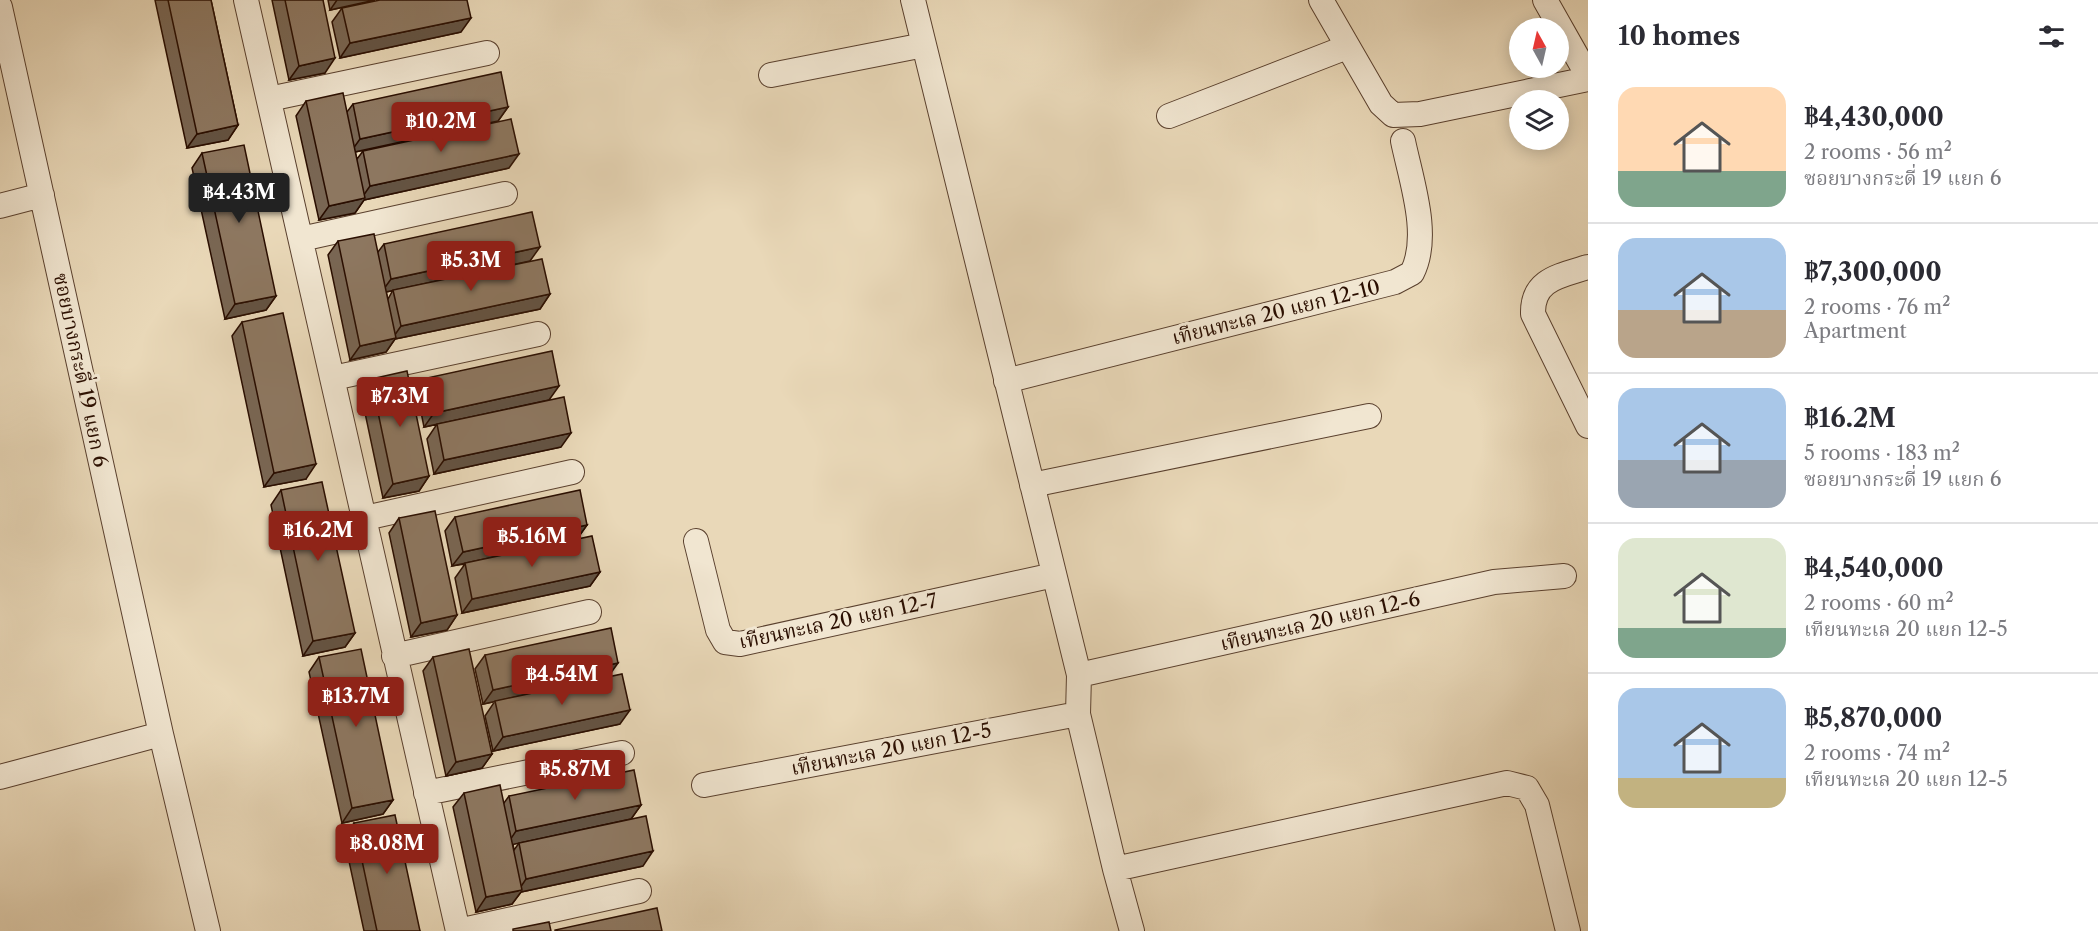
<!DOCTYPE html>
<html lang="en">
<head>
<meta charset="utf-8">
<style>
	:root { --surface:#fff; --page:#f2f2f3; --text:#2b2b33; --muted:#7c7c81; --line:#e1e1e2; --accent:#8f2418 }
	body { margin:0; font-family:"Libre Caslon Text","Noto Serif Thai",serif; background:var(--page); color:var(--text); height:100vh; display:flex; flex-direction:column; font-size:22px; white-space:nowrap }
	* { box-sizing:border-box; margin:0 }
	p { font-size:20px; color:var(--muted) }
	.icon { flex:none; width:33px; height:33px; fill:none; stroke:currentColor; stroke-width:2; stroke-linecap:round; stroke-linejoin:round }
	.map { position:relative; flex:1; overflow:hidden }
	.drawer { display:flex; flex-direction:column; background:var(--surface); width:510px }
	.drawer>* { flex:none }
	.needle { width:39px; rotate:352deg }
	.buttons { position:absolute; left:1509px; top:18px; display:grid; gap:12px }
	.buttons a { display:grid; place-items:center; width:60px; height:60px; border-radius:50%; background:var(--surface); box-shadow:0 3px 15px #0003; font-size:30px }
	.price { position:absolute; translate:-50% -51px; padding:0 14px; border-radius:6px; background:var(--accent); color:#fff; font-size:20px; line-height:39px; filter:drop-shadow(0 2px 3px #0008) }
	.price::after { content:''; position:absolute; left:50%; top:36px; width:18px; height:14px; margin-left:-9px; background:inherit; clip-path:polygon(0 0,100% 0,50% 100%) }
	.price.current { background:#222; color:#fff }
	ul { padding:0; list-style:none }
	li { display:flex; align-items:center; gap:18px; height:150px; padding:0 30px }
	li+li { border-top:2px solid var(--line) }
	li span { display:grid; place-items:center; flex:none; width:168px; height:120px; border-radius:18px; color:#555 }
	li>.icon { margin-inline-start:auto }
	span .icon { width:72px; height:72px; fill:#fffc; stroke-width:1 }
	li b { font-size:26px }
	h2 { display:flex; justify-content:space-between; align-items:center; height:72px; padding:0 30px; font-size:26px }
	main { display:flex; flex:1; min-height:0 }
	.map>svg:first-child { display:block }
</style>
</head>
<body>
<main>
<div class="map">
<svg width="1588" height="931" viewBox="0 0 1588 931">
	<rect width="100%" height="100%" fill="#e9d8b8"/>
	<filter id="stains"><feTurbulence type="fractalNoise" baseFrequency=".00333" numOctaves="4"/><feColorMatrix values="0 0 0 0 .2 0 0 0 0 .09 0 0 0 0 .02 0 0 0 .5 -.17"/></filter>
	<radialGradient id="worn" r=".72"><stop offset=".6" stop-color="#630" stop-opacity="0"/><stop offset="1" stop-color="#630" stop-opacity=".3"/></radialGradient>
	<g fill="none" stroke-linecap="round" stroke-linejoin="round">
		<defs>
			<path id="street" d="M 246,0 L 458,931
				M 913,0 L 1079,675 L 1078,714 L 1115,869 L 1132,931
				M 1321,0 L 1381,104 L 1393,115 L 1420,114 L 1588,79
				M 1545,0 L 1588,76
				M 0,7 L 161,734 L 208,931
				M 771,75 L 924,45
				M 269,99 L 487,53
				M 1169,116 L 1347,47
				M 0,206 L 42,195
				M 301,239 L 505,194
				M 1588,267 C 1560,276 1532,279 1533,314 L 1588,426
				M 333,378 L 538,334
				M 1006,381 L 1395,282 L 1412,273 C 1431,236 1411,180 1403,141
				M 1032,485 L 1369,416
				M 365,518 L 572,472
				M 696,541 L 718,630 L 725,642 L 740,644 L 1054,575
				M 394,656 L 589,612
				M 1079,675 L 1494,582 L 1564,576
				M 0,777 L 161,734
				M 704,785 L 1078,714
				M 426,793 L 622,753
				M 1115,869 L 1507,783 L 1527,788 L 1537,805 L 1568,931
				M 458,931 L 639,891"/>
		</defs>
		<!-- street casing -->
		<use href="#street" stroke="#5a402e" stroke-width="26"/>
		<!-- street -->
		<use href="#street" stroke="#f1e6d1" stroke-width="24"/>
	</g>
	<!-- wall -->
	<path fill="#796653" stroke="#2a0e00" stroke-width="1.5" d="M 155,0 L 211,0 L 238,125 L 228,140 L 187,148 Z
		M 272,0 L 323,0 L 325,73 L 289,80 Z
		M 328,0 L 375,0 L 330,10 Z
		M 342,8 L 461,32 L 340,58 L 332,22 Z
		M 306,101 L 347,112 L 353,104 L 508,107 L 498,121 L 355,152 L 357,159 L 363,151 L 509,168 L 364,200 L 355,213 L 319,220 L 296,116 Z
		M 202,153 L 276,296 L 266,310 L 225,319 L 192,168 Z
		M 338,241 L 378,252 L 384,244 L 530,261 L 386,292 L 388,299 L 393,290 L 550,294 L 540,309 L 395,339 L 386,352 L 350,360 L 328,255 Z
		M 242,322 L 306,479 L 264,487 L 232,336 Z
		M 427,378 L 549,400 L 424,427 L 417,392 Z
		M 371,379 L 429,476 L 419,491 L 383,498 L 361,394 Z
		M 437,424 L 561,447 L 434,474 L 427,439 Z
		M 281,490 L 355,633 L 345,647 L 303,656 L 271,505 Z
		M 455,517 L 587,525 L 577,539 L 600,572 L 590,586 L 462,613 L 455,578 L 465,564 L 452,566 L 445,531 Z
		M 399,518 L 457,615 L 447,630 L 411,637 L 389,533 Z
		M 485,655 L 608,677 L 483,704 L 475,669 Z
		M 319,657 L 393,800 L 383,814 L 342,823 L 309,672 Z
		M 433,657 L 492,754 L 482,768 L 446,776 L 423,671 Z
		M 495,701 L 620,724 L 493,751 L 485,716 Z
		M 464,793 L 504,803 L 509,796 L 641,805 L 631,819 L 513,844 L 514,850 L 519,843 L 643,866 L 521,892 L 512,904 L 476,912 L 453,807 Z
		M 354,823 L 420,931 L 364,931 L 344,838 Z"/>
	<!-- shaded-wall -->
	<path fill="#635343" stroke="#2a0e00" stroke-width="1.5" d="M 337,0 L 375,0 L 330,10 Z
		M 471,18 L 461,32 L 340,58 L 350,43 Z
		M 335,58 L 325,73 L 289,80 L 299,66 Z
		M 508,107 L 498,121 L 350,153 L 360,139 Z
		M 238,125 L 228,140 L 187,148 L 197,134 Z
		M 519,154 L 509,168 L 364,200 L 355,213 L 319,220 L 329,206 L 361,199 L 370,186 Z
		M 540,247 L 530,261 L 381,293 L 391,279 Z
		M 550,294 L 540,309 L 395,339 L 386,352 L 350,360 L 360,346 L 392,339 L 401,326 Z
		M 276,296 L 266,310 L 225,319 L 235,304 Z
		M 559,386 L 549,400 L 424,427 L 434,413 Z
		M 571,433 L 561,447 L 434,474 L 444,460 Z
		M 316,464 L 306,479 L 264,487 L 274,473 Z
		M 429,476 L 419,491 L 383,498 L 393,484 Z
		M 587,525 L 577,539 L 452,566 L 463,552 Z
		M 600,572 L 590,586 L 462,613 L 472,599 Z
		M 457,615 L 447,630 L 411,637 L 421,623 Z
		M 355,633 L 345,647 L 303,656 L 313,641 Z
		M 618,663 L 608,677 L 483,704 L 493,690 Z
		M 630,710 L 620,724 L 493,751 L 503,737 Z
		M 492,754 L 482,768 L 446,776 L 456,762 Z
		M 393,800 L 383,814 L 342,823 L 352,808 Z
		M 641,805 L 631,819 L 506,846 L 516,831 Z
		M 653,851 L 643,866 L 521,892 L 512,904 L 476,912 L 486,897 L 518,891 L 526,879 Z"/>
	<!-- building -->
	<path fill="#8d7760" stroke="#2a0e00" stroke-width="1.5" d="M 168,0 L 211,0 L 238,125 L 197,134 Z
		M 285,0 L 323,0 L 335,58 L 299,66 Z
		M 380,0 L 467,0 L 471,18 L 350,43 L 342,8 Z
		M 501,72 L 508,107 L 360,139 L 353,104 Z
		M 343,93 L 365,198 L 329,206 L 306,101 Z
		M 511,119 L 519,154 L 370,186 L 363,151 Z
		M 244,145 L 276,296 L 235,304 L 202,153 Z
		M 532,212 L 540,247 L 391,279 L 384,244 Z
		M 374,234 L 396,338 L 360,346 L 338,241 Z
		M 542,259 L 550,294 L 401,326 L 393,290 Z
		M 283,313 L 316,464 L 274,473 L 242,322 Z
		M 552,351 L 559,386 L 434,413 L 427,378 Z
		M 407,371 L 429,476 L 393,484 L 371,379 Z
		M 564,397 L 571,433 L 444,460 L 437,424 Z
		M 322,482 L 355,633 L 313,641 L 281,490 Z
		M 580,490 L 587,525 L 463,552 L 455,517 Z
		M 435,511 L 457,615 L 421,623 L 399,518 Z
		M 592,536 L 600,572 L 472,599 L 465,563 Z
		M 611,628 L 618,663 L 493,690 L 485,655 Z
		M 361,649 L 393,800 L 352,808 L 319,657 Z
		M 469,649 L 492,754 L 456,762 L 433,657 Z
		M 622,674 L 630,710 L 503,737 L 495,701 Z
		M 634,770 L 641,805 L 516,831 L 509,796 Z
		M 500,785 L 522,890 L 486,897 L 464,793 Z
		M 395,815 L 420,931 L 377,931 L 354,823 Z
		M 646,816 L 653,851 L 526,879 L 519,843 Z
		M 657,908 L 662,931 L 555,931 L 555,930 Z
		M 549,922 L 551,931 L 513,931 L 513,929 Z"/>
	<g text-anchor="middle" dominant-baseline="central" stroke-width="6" stroke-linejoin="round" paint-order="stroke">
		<!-- street labels -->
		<g font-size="20" fill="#2a0e00" stroke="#f1e6d1">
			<text transform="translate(1276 312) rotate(-14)">เทียนทะเล 20 แยก 12-10</text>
			<text transform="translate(81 370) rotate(78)">ซอยบางกระดี่ 19 แยก 6</text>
			<text transform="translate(838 621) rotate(-12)">เทียนทะเล 20 แยก 12-7</text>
			<text transform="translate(1320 621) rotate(-13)">เทียนทะเล 20 แยก 12-6</text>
			<text transform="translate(891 749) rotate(-11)">เทียนทะเล 20 แยก 12-5</text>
		</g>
	</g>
	<rect width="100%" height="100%" filter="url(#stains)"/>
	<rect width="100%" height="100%" fill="url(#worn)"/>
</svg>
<div class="buttons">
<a><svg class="needle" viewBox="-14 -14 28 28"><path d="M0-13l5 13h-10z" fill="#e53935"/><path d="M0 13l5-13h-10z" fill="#7c7c81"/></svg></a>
<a><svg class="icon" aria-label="layers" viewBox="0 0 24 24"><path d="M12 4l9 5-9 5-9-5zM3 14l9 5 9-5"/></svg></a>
</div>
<b class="price" style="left:441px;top:153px">฿10.2M</b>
<b class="price current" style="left:239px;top:224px">฿4.43M</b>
<b class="price" style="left:471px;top:292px">฿5.3M</b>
<b class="price" style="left:400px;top:428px">฿7.3M</b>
<b class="price" style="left:318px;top:562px">฿16.2M</b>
<b class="price" style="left:532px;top:568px">฿5.16M</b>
<b class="price" style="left:562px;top:706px">฿4.54M</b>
<b class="price" style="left:356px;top:728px">฿13.7M</b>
<b class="price" style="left:575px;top:801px">฿5.87M</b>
<b class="price" style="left:387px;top:875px">฿8.08M</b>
</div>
<section class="drawer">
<h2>10 homes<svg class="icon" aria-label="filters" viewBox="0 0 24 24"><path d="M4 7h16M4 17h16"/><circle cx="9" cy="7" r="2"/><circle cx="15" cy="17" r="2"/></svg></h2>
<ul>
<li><span style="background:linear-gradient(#ffd9b3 70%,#7fa58c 0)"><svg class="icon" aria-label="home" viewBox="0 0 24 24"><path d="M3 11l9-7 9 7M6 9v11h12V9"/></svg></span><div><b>฿4,430,000</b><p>2 rooms · 56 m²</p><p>ซอยบางกระดี่ 19 แยก 6</p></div></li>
<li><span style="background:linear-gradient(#a9c7e8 60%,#b9a48a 0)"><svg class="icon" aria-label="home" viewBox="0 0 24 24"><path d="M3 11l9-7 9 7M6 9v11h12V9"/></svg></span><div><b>฿7,300,000</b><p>2 rooms · 76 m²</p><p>Apartment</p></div></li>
<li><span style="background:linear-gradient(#a9c7e8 60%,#9aa5b1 0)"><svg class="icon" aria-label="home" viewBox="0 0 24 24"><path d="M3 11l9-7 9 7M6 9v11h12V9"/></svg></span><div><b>฿16.2M</b><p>5 rooms · 183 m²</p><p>ซอยบางกระดี่ 19 แยก 6</p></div></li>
<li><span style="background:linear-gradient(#dfe7d0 75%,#7fa58c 0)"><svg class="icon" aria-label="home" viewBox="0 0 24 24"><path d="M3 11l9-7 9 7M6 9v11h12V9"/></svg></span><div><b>฿4,540,000</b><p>2 rooms · 60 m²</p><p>เทียนทะเล 20 แยก 12-5</p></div></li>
<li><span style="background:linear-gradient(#a9c7e8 75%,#c2b280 0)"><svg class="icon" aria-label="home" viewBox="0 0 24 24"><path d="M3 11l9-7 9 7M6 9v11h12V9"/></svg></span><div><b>฿5,870,000</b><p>2 rooms · 74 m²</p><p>เทียนทะเล 20 แยก 12-5</p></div></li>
</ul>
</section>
</main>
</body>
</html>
